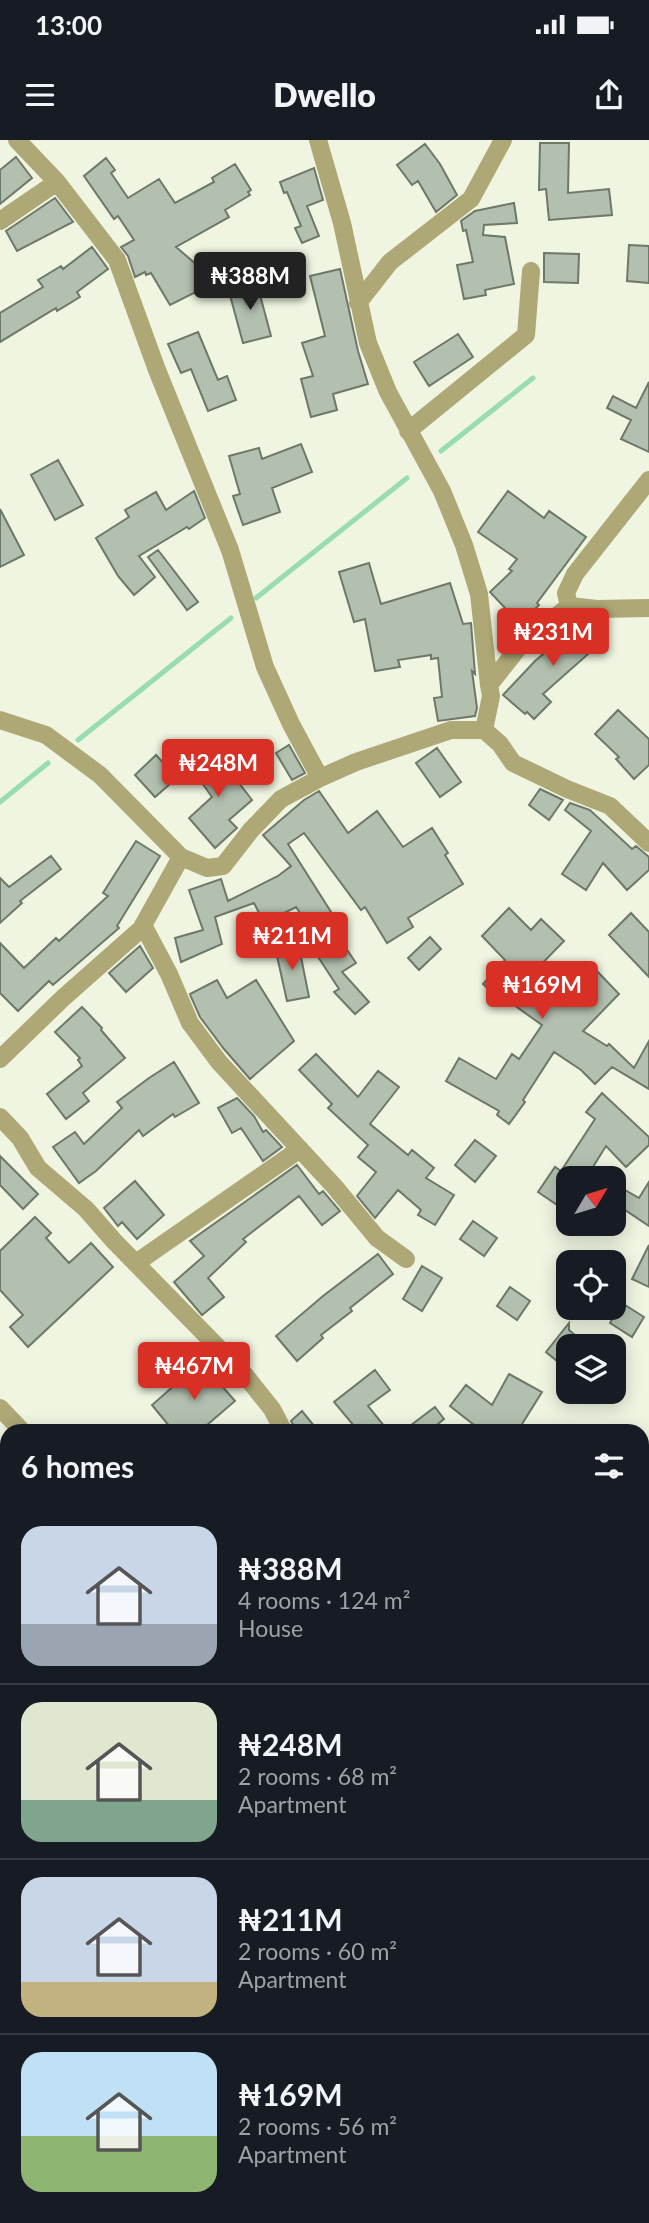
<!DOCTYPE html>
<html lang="en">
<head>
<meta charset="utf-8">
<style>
	:root { --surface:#171b24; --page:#20242c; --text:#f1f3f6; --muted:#9ea1a6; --line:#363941; --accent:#d93025 }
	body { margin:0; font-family:Lato,sans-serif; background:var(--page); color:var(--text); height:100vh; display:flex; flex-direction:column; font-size:26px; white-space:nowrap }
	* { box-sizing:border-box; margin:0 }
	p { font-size:23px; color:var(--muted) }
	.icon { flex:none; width:38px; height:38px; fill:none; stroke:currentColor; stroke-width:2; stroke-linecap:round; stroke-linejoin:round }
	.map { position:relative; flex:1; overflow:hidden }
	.drawer { position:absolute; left:0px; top:1284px; width:649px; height:800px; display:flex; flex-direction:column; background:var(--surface); border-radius:21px 21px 0 0; box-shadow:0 4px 18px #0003 }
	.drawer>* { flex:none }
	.needle { width:46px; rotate:52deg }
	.tools { position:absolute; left:556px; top:1026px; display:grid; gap:14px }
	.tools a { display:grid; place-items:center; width:70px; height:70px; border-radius:14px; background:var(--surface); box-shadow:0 4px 18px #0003; font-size:35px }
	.price { position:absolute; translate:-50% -60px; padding:0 16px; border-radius:7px; background:var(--accent); color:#fff; font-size:23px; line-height:46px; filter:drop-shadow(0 2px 4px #0008) }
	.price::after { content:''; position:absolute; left:50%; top:42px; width:21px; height:16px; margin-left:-10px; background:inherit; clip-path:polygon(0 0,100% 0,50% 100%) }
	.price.selected { background:#222; color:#fff }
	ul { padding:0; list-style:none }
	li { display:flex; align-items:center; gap:21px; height:175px; padding:0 21px }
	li+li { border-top:2px solid var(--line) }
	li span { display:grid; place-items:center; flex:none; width:196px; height:140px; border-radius:21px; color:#555 }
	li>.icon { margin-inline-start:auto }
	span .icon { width:84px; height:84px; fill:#fffc; stroke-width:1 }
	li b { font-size:30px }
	h2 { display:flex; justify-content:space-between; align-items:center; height:84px; padding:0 21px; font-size:30px }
	.status { display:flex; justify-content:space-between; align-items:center; height:49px; padding:0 35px; background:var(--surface); direction:ltr }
	.status svg { height:19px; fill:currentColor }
	header { display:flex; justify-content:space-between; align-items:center; height:91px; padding:0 21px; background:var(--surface); font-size:32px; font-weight:800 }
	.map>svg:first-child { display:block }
</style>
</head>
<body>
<div class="status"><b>13:00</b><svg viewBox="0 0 49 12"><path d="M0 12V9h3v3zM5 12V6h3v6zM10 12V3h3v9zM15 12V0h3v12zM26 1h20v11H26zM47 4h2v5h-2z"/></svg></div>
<header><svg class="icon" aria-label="menu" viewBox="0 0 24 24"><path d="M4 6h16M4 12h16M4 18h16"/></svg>Dwello<svg class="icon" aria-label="share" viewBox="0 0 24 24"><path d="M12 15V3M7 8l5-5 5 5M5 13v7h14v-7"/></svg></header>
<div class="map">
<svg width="649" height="2083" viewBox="0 0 649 2083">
	<rect width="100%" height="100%" fill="#eff5e1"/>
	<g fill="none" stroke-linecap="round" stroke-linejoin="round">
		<!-- stream -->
		<path stroke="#99dcb1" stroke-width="5" d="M 441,311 L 533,238
			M 256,458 L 407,338
			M 78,600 L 231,478
			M 0,662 L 48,623"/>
	</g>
	<!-- building -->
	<path fill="#b3c0af" stroke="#6d7869" stroke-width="2" d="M 540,3 L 569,3 L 568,53 L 609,49 L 612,75 L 549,80 L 546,49 L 539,50 Z
		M 425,4 L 440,24 L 457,55 L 436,72 L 418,41 L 412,45 L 397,25 Z
		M 16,17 L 32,38 L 0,64 L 0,30 Z
		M 106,18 L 115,30 L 111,33 L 128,58 L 159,39 L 175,63 L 214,42 L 212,38 L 235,24 L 251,50 L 248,52 L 250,55 L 225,70 L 229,77 L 176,107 L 204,131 L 206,147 L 170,165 L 151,133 L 146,135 L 145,132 L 135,137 L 128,116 L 121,107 L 134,100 L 118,76 L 114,79 L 84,36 Z
		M 314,28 L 323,60 L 307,66 L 319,96 L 302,103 L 295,88 L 301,86 L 287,52 L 284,53 L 280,42 Z
		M 55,58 L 73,82 L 17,111 L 6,91 Z
		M 514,63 L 517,83 L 484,85 L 483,95 L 505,97 L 514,144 L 485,150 L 486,155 L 464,159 L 457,125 L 473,122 L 466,90 L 463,91 L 461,81 L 475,71 Z
		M 629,105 L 649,106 L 649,143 L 627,141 Z
		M 92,107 L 108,129 L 77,152 L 80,157 L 57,171 L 56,168 L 0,202 L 0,173 L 43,147 L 38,140 L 61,126 L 63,129 Z
		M 544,113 L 579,114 L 578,143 L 544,142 Z
		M 340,129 L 358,211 L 368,244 L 333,254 L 337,270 L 311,277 L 301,239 L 313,236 L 302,203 L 325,196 L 310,136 Z
		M 256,140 L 271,196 L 243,203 L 228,148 Z
		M 198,192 L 218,240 L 227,236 L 236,260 L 208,271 L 191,229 L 181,233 L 168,204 Z
		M 458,194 L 473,217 L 429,246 L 414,222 Z
		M 649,242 L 649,312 L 621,299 L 631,280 L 607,268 L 613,256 L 636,268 Z
		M 301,304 L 312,332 L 272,348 L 280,372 L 243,385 L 233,356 L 240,354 L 229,316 L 259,308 L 262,319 Z
		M 58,320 L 83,365 L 55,380 L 31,335 Z
		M 194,351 L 205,378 L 189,389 L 187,387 L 139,416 L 155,437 L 134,455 L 118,436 L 96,398 L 129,377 L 125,370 L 156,352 L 166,370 Z
		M 508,351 L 544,378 L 549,371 L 586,397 L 537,463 L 539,465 L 520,484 L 490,452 L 512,431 L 509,429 L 517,419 L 478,392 Z
		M 0,369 L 24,415 L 0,427 Z
		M 158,410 L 198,462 L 187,470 L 148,417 Z
		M 369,423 L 381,464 L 450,443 L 463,484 L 471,483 L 475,534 L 472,531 L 477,568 L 475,576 L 438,581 L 434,558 L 442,557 L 438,518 L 431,519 L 431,515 L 398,520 L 400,527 L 375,531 L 365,479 L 354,482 L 339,432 Z
		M 584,479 L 588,480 L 605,499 L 543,554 L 551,562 L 534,579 L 527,572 L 525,574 L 503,555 L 535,521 Z
		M 618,570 L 649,599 L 649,625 L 634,639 L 616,619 L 619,617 L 595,594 Z
		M 289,605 L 305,633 L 292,640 L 276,613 Z
		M 437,608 L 461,642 L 440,657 L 416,623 Z
		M 213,609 L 252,660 L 229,680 L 237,688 L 215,708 L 189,678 L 212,657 L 190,626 Z
		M 156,615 L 177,638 L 155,657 L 135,635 Z
		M 540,649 L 563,660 L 549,680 L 529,665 Z
		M 319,651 L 348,693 L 377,671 L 403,707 L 432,688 L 448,713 L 445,715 L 463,744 L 408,778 L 413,787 L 387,803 L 365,767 L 361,770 L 304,693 L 288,704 L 345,794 L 339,798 L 356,823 L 342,832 L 369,862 L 355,874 L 334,852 L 339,849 L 307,800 L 317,798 L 296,767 L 264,783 L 254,763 L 215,777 L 222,804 L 181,822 L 175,798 L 203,790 L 189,750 L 221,739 L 228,761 L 278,736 L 291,726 L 263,695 L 304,660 Z
		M 570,663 L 590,670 L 632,709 L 636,706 L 649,717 L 649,730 L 627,750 L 603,723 L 586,750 L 562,734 L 591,691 L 565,670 Z
		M 136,701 L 160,716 L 117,786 L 119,788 L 53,845 L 49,841 L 18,871 L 0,853 L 0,803 L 24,828 L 56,798 L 59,801 L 108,756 L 103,753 Z
		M 51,716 L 61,729 L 20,761 L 22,763 L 0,783 L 0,738 L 9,747 Z
		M 509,768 L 531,790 L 541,779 L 564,801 L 526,840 L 562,866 L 585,842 L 582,839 L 594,828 L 619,854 L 583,891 L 607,906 L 609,904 L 634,928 L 649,901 L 649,949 L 612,927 L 595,944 L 581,930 L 554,912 L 523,960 L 525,962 L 509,984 L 497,975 L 499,971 L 446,941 L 459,918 L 496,939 L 512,914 L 519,919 L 542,885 L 504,858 L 501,861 L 483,844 L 505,820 L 482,796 Z
		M 631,773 L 649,792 L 649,837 L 609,795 Z
		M 430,797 L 441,809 L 419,830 L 408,818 Z
		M 298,802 L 309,857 L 287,861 L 275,807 Z
		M 140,806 L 153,828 L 126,852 L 109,833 Z
		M 217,840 L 227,858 L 256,840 L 294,901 L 250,939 L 224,909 L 200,877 L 191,857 L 190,854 Z
		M 82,867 L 102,888 L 101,890 L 125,918 L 83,953 L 89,961 L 66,979 L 47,954 L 82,926 L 78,920 L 80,918 L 55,892 Z
		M 316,914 L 358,957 L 378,931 L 399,947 L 370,984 L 408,1015 L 412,1010 L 434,1028 L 426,1038 L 454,1055 L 435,1085 L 418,1075 L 421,1070 L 398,1050 L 375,1078 L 357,1056 L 376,1032 L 358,1017 L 368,1005 L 328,968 L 332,964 L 299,930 Z
		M 174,922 L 199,963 L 175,977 L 173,974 L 143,996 L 139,990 L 96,1031 L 79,1043 L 53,1007 L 75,992 L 84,1004 L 122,968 L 117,962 L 149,938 Z
		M 602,953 L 649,997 L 649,1005 L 626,1027 L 606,1006 L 586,1038 L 569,1038 L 569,1073 L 538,1052 L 555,1027 L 561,1031 L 595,979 L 586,972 Z
		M 237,958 L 254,976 L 263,992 L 266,990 L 282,1007 L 263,1021 L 241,988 L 232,993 L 218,968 Z
		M 475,1000 L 496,1016 L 475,1042 L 455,1025 Z
		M 0,1016 L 38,1054 L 23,1069 L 0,1045 Z
		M 297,1025 L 319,1054 L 323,1051 L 340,1071 L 322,1085 L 299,1056 L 243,1099 L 246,1102 L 208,1138 L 224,1157 L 202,1175 L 174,1142 L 204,1116 L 190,1101 Z
		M 135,1041 L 164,1075 L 137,1099 L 122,1082 L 118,1086 L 104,1068 Z
		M 649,1042 L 649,1086 L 616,1064 L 625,1050 L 639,1058 Z
		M 35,1077 L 51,1093 L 46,1098 L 69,1123 L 91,1103 L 113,1127 L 28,1207 L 10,1187 L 23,1175 L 0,1150 L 0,1111 Z
		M 473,1081 L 497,1098 L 484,1116 L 460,1099 Z
		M 649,1105 L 649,1147 L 632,1139 Z
		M 378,1114 L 393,1134 L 350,1168 L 352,1171 L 321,1195 L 323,1198 L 297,1221 L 276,1196 L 323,1156 Z
		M 422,1126 L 442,1138 L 422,1171 L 403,1159 Z
		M 510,1147 L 530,1161 L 517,1180 L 497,1166 Z
		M 614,1158 L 644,1177 L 632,1197 L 610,1183 L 614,1176 Z
		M 569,1183 L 569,1190 L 588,1206 L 569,1206 L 569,1231 L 546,1212 Z
		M 201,1222 L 235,1261 L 207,1285 L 212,1292 L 174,1292 L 152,1265 Z
		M 375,1230 L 390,1250 L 368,1266 L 389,1292 L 359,1292 L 334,1262 Z
		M 509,1234 L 542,1252 L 517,1292 L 483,1292 L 450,1266 L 466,1245 L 492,1265 Z
		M 435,1267 L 444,1279 L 428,1292 L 402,1292 Z
		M 302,1271 L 319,1292 L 299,1292 L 292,1283 L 291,1281 Z"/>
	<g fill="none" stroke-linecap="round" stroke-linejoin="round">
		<!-- street -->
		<path stroke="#aea776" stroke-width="18" d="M 17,0 L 57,42 L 117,120 L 157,230 L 230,410 L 265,527 L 291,584 L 320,638
			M 318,0 L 342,83 L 368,203 L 388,252 L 442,351 L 464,405 L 479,454 L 489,545
			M 0,81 L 57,42
			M 358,163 L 390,122 L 471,59 L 503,0
			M 408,291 L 526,195 L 531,131
			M 569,466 L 566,453 L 575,434 L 649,340
			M 649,468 L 597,469 L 569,466 L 520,506 L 489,545 L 491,556 L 484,590 L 500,604 L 513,623 L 567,649 L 610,666 L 649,703
			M 0,580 L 46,595 L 100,635 L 181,717 L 207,728 L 223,726 L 251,690 L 281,659 L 320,638 L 356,622 L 451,590 L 484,590
			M 143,785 L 169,834 L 190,883 L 219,922 L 334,1046 L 377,1098 L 406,1119
			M 0,919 L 63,858 L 141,789 L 181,717
			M 0,977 L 20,998 L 38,1028 L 86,1069 L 114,1101 L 244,1234 L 272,1269 L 284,1292
			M 136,1123 L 300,1009
			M 0,1268 L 23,1292
			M 642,1313 L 649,1317
			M 0,1558 L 7,1557
			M 642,1613 L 649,1623
			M 0,1894 L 7,1905
			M 317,2077 L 320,2083
			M 506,2077 L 508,2083"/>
		<!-- secondary -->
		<path stroke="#8e8331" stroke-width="18" d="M 642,1592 L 649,1584
			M 24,2083 L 37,2077"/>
	</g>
</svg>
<div class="tools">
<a><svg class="needle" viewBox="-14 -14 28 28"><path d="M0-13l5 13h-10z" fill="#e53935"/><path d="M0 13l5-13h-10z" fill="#9ea1a6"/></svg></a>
<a><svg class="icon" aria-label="locate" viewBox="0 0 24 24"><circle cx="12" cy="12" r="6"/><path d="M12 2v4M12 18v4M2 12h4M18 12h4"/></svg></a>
<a><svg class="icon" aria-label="layers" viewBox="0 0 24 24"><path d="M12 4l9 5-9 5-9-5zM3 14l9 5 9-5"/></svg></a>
</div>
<b class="price selected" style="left:250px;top:172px">₦388M</b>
<b class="price" style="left:553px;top:528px">₦231M</b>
<b class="price" style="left:218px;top:659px">₦248M</b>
<b class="price" style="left:292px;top:832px">₦211M</b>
<b class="price" style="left:542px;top:881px">₦169M</b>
<b class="price" style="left:194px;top:1262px">₦467M</b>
<section class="drawer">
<h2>6 homes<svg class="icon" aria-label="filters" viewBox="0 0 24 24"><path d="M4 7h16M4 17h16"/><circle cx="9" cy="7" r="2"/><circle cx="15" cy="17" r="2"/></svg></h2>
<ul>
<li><span style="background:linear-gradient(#c9d6e8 70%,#9aa5b1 0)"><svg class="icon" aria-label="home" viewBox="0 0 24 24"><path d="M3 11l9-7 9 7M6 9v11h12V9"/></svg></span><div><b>₦388M</b><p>4 rooms · 124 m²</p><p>House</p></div></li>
<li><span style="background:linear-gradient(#dfe7d0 70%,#7fa58c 0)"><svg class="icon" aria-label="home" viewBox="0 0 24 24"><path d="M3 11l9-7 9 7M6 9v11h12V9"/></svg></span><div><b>₦248M</b><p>2 rooms · 68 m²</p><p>Apartment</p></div></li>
<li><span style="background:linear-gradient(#c9d6e8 75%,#c2b280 0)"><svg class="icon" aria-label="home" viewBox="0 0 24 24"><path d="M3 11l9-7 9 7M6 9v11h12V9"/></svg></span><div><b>₦211M</b><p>2 rooms · 60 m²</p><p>Apartment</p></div></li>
<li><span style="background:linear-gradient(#bfe0f5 60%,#8fb573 0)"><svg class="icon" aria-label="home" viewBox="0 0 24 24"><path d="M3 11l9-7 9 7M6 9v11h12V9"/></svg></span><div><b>₦169M</b><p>2 rooms · 56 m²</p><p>Apartment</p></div></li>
</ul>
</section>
</div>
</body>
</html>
